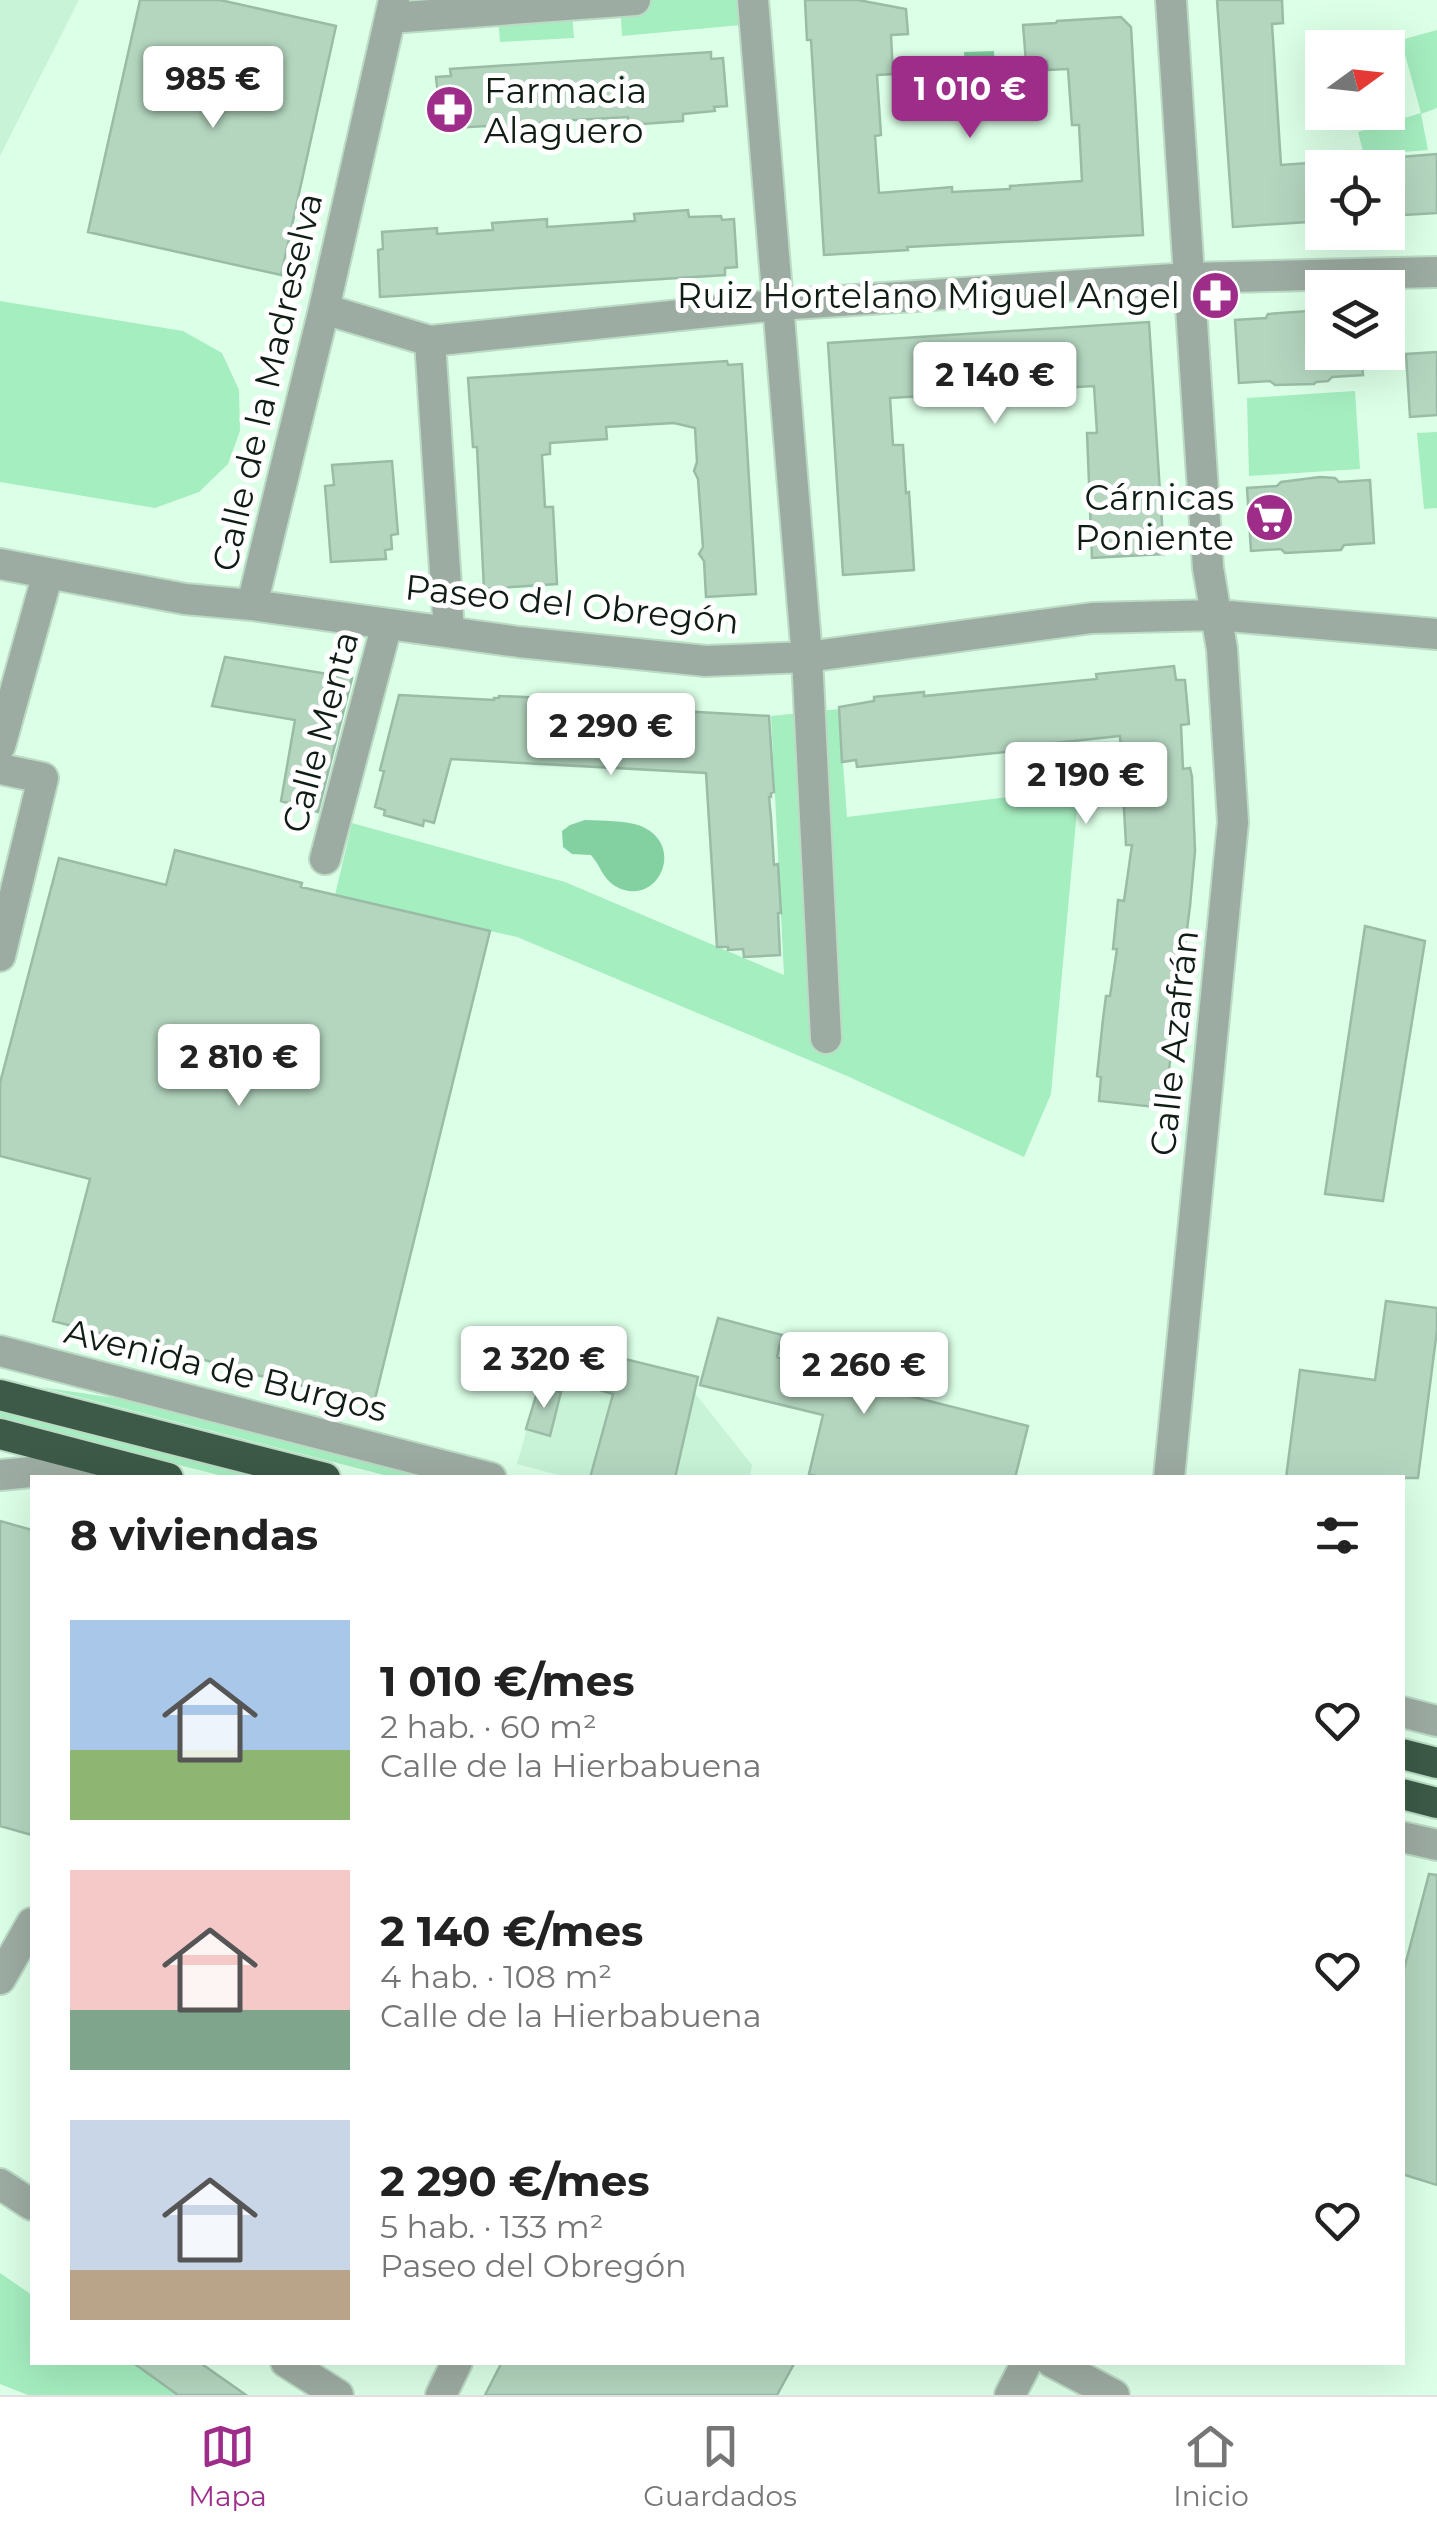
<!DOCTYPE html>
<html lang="es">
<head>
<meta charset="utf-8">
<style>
	:root { --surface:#fff; --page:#f2f2f2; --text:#222; --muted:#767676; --line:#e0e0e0; --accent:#9e2c89 }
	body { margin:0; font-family:Montserrat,sans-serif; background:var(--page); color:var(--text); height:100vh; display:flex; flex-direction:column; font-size:38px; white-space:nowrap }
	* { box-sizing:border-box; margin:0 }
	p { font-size:32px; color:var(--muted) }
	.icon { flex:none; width:55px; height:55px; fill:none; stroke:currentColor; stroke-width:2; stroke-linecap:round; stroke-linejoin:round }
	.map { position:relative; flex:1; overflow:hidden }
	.details { position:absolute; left:30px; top:1475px; width:1375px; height:890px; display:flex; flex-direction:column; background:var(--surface); border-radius:0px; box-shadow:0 10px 40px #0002 }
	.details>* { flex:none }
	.needle { width:65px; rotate:75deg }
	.fabs { position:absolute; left:1305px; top:30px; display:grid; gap:20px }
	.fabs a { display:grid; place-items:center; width:100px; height:100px; border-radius:0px; background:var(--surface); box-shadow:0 10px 40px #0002; font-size:50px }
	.price { position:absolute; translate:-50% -85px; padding:0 22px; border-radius:10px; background:#fff; color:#222; font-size:32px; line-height:65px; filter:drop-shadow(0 2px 5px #0008) }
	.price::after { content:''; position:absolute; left:50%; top:60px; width:30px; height:22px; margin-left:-15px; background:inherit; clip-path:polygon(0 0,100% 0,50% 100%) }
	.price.active { background:var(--accent); color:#fff }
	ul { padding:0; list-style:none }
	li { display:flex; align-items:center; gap:30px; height:250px; padding:0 40px }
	li span { display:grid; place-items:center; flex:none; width:280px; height:200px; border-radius:0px; color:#555 }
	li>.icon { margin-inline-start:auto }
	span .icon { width:120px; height:120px; fill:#fffc; stroke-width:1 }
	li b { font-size:42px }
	h2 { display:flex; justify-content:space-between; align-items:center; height:120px; padding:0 40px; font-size:42px }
	.tabs { display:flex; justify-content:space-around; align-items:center; height:140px; border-top:2px solid var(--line); background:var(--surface); font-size:28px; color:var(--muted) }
	.tabs a { display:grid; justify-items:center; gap:5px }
	.tabs .active { color:var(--accent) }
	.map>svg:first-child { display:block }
</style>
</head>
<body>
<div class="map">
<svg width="1437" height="2395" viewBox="0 0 1437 2395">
	<rect width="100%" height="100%" fill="#dcffe7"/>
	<!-- built -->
	<path fill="#c8f3d7" d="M 0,0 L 79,0 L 0,156 Z
		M 552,1341 L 698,1377 L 694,1392 L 752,1465 L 750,1477 L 569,1478 L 517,1464 Z"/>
	<!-- green -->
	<path fill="#a5eec0" d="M 571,0 L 574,38 L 500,42 L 497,4 Z
		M 620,0 L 739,0 L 741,25 L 622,36 Z
		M 1437,30 L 1437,108 L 1421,114 L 1428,150 L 1364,155 L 1358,132 L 1421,113 L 1401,40 Z
		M 0,301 L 183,331 L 222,353 L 239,390 L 240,431 L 228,464 L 199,492 L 155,508 L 0,482 Z
		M 1355,391 L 1360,469 L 1249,476 L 1247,398 Z
		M 1437,432 L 1437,508 L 1424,509 L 1417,433 Z
		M 839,709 L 847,817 L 1079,788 L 1051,1094 L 1024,1157 L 847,1076 L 517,937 L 335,895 L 352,823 L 565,882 L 784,975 L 771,716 Z
		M 40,1387 L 184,1408 L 449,1477 L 392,1477 Z
		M 0,1411 L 262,1477 L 227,1477 L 0,1420 Z
		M 0,2273 L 32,2295 L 32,2362 L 132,2363 L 178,2395 L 28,2395 L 0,2384 Z"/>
	<!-- water -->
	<path fill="#83d0a1" d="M 994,51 L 997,110 L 968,112 L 964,52 Z
		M 585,820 C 603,821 624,820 641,826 C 688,846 656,910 615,886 C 603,879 600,865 591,855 L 572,854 L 563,847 L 562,831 L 570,825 Z"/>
	<!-- building -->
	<path fill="#b4d6bf" stroke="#9abca6" stroke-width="2.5" d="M 140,0 L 220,0 L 336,26 L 281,275 L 88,232 Z
		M 805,0 L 858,0 L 906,9 L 908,34 L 891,35 L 893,74 L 877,75 L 881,135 L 875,136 L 879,193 L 952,187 L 952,192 L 1010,189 L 1010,186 L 1082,181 L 1079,125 L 1072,125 L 1068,69 L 1048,70 L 1047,61 L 1026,62 L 1023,25 L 1056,23 L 1057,21 L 1121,17 L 1131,27 L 1143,235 L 907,247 L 908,250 L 824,255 L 811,40 L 807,40 Z
		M 1217,0 L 1282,0 L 1283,23 L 1272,24 L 1281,165 L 1322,162 L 1322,221 L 1233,227 Z
		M 711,52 L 711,59 L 723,58 L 727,106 L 714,107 L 715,111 L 683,114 L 683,121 L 629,125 L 628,117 L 541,122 L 541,130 L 487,134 L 486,126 L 454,128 L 454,123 L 441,124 L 436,77 L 451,76 L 450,69 Z
		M 1437,154 L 1437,213 L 1388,216 L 1388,158 Z
		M 688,210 L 689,217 L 721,216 L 722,220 L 734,219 L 737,267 L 725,268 L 725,275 L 380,297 L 378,250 L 383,249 L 382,232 L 437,228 L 437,234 L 493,230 L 492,223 L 547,219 L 547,227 L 635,221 L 634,214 Z
		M 1322,310 L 1322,352 L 1361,352 L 1363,375 L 1332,377 L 1328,381 L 1316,382 L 1314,384 L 1275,385 L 1270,381 L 1239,383 L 1235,320 L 1266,318 L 1268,314 Z
		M 1149,322 L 1164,554 L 1092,558 L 1087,433 L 1097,433 L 1094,386 L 890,398 L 893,445 L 903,445 L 906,493 L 909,492 L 914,570 L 843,575 L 828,343 Z
		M 1437,352 L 1437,415 L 1410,417 L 1406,354 Z
		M 727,361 L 728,365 L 742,364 L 756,594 L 706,597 L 704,561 L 699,554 L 703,547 L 698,479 L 694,471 L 697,462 L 695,428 L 674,423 L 606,427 L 607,439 L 550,443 L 550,454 L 542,455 L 545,507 L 553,507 L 557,584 L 484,589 L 477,447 L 473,447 L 468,378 Z
		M 392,461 L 398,534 L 391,535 L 392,549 L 385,550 L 386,559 L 331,562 L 325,486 L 334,485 L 332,465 Z
		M 1320,477 L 1335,478 L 1339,482 L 1370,480 L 1374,543 L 1344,545 L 1341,550 L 1285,553 L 1281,549 L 1251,551 L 1247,488 L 1277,486 L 1281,482 Z
		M 225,657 L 352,678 L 318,812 L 281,801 L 295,720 L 212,706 Z
		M 1174,666 L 1176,680 L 1185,680 L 1189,724 L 1181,725 L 1183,769 L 1190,768 L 1192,777 L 1195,851 L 1190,906 L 1164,1108 L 1099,1101 L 1101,1077 L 1097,1076 L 1103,1019 L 1106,996 L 1110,996 L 1117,949 L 1113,949 L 1118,900 L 1124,901 L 1132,845 L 1126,845 L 1120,736 L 1054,743 L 1055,747 L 857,767 L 856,760 L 842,762 L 839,707 L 874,701 L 874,697 L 924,692 L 924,696 L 1097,679 L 1096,674 Z
		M 399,695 L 494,700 L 494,698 L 499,698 L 499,696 L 547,698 L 547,703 L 618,707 L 618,702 L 681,706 L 681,711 L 769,716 L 774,792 L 771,793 L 771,797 L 769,797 L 771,818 L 774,865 L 778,864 L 781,913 L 778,913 L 780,955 L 744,957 L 743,949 L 728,950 L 728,947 L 717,947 L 706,773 L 451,759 L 434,823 L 424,820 L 423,826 L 384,815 L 385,810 L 375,807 L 384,771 L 380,770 Z
		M 175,850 L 302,883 L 301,887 L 490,931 L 374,1403 L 219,1366 L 220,1364 L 53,1321 L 90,1179 L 0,1156 L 0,1083 L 59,858 L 166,885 Z
		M 1365,926 L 1425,941 L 1383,1201 L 1325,1194 Z
		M 1386,1301 L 1437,1308 L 1437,1330 L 1418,1478 L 1286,1478 L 1300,1370 L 1375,1380 Z
		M 718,1318 L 782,1335 L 777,1357 L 816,1368 L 815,1372 L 1028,1426 L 1015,1478 L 822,1478 L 809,1474 L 823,1415 L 700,1385 Z
		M 584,1349 L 698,1377 L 675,1478 L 590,1478 L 613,1394 L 576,1383 Z
		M 539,1386 L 561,1392 L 550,1436 L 526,1429 Z
		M 0,1521 L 32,1530 L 32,1835 L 0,1826 Z
		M 1429,1874 L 1437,1875 L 1437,2185 L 1402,2174 L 1402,1977 Z
		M 132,2362 L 199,2362 L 246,2395 L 178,2395 Z
		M 502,2362 L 795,2362 L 777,2395 L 485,2395 Z"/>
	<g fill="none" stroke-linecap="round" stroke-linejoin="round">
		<defs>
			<path id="minor" d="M 753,0 L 807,657 L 826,1038
				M 390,18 L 635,0
				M 324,309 L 430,341 L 778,305 L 1189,278 L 1437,272
				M 430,341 L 449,632
				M 0,564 L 185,599 L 252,605 L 519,642 L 706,661 L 807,657 L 1092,618 L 1216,615 L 1437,634
				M 252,605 L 324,309 L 394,0
				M 0,746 L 48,573
				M 0,769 L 43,778 L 0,956
				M 325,859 L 387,624
				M 0,1351 L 491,1478
				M 0,1475 L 111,1464
				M 1169,1478 L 1233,822 L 1222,649 L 1208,568 L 1171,0
				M 1402,1712 L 1437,1721
				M 1402,1837 L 1437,1845
				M 0,1979 L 32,1923
				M 0,2184 L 32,2205
				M 286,2362 L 338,2395
				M 1052,2362 L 1114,2395
				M 441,2395 L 457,2362
				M 1010,2395 L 1027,2362"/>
			<path id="highway" d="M 0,1395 L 325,1478
				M 0,1434 L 168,1478
				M 1402,1754 L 1437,1763
				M 1402,1794 L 1437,1803"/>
		</defs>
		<!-- minor casing -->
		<use href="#minor" stroke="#bbdbc5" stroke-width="34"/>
		<!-- highway casing -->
		<use href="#highway" stroke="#bbdbc5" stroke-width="34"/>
		<!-- minor -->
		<use href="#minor" stroke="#9daca2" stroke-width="30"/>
		<!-- highway -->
		<use href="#highway" stroke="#3c5a47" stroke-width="30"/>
	</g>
	<!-- icons -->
	<defs>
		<symbol id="pharmacy-disc" viewBox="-11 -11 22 22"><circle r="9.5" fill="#9e2c89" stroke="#fff"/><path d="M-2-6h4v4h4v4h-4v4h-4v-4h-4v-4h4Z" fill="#fff"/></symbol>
		<symbol id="supermarket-disc" viewBox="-11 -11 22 22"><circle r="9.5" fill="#9e2c89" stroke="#fff"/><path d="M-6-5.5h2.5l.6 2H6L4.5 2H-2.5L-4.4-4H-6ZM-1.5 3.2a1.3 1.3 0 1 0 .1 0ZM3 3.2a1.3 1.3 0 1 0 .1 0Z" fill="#fff"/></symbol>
	</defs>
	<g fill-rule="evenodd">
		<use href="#pharmacy-disc" x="422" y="82" width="55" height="55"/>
		<use href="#pharmacy-disc" x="1188" y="268" width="55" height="55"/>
		<use href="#supermarket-disc" x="1242" y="490" width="55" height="55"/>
	</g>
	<g text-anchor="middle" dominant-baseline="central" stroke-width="10" stroke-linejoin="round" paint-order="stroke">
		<!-- poi labels -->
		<g font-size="35" fill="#101d15" stroke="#fff" text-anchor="end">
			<text x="484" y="90" text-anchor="start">Farmacia<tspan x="484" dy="40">Alaguero</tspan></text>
			<text x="1180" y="295">Ruiz Hortelano Miguel Angel</text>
			<text x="1234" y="497">Cárnicas<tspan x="1234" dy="40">Poniente</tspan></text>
		</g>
		<!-- street labels -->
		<g font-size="35" fill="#101d15" stroke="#fff">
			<text transform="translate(267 382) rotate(-77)">Calle de la Madreselva</text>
			<text transform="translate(572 604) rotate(6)">Paseo del Obregón</text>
			<text transform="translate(320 732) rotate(-75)">Calle Menta</text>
			<text transform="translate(1174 1043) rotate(-84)">Calle Azafrán</text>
			<text transform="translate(226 1370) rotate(14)">Avenida de Burgos</text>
		</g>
	</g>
</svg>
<div class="fabs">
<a><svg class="needle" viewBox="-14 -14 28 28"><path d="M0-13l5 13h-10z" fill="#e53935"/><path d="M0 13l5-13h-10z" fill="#767676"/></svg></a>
<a><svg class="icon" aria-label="locate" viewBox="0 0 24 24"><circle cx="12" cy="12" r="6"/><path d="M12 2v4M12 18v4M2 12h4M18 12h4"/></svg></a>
<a><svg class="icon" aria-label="layers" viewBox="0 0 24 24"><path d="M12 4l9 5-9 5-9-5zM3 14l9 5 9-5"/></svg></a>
</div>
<b class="price" style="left:213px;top:131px">985 €</b>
<b class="price active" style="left:970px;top:141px">1 010 €</b>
<b class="price" style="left:995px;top:427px">2 140 €</b>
<b class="price" style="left:611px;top:778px">2 290 €</b>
<b class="price" style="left:1086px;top:827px">2 190 €</b>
<b class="price" style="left:239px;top:1109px">2 810 €</b>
<b class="price" style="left:544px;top:1411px">2 320 €</b>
<b class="price" style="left:864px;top:1417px">2 260 €</b>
<section class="details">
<h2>8 viviendas<svg class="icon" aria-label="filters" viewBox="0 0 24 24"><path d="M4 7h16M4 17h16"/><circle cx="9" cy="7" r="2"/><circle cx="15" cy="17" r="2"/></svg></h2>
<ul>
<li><span style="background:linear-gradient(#a9c7e8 65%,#8fb573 0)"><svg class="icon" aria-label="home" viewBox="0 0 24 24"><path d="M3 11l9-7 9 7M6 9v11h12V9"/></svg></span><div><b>1 010 €/mes</b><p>2 hab. · 60 m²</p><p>Calle de la Hierbabuena</p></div><svg class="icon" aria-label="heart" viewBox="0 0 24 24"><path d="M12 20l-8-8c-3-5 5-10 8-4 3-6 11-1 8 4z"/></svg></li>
<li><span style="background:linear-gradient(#f6c9c9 70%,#7fa58c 0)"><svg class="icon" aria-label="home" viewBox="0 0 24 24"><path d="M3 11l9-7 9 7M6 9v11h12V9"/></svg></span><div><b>2 140 €/mes</b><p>4 hab. · 108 m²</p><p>Calle de la Hierbabuena</p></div><svg class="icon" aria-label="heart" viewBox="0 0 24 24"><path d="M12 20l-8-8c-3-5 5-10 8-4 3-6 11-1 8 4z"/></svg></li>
<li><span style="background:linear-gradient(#c9d6e8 75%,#b9a48a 0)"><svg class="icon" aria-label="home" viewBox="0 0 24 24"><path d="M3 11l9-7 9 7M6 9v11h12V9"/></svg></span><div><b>2 290 €/mes</b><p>5 hab. · 133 m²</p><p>Paseo del Obregón</p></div><svg class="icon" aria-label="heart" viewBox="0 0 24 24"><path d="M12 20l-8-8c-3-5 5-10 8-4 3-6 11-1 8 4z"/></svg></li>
</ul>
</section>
</div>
<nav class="tabs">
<a class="active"><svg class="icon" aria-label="map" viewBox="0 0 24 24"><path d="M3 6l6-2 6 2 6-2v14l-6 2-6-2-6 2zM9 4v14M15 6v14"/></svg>Mapa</a>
<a><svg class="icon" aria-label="saved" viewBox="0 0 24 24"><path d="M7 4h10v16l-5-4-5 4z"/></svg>Guardados</a>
<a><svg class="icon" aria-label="home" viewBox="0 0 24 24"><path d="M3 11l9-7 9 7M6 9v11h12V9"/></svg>Inicio</a>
</nav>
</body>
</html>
